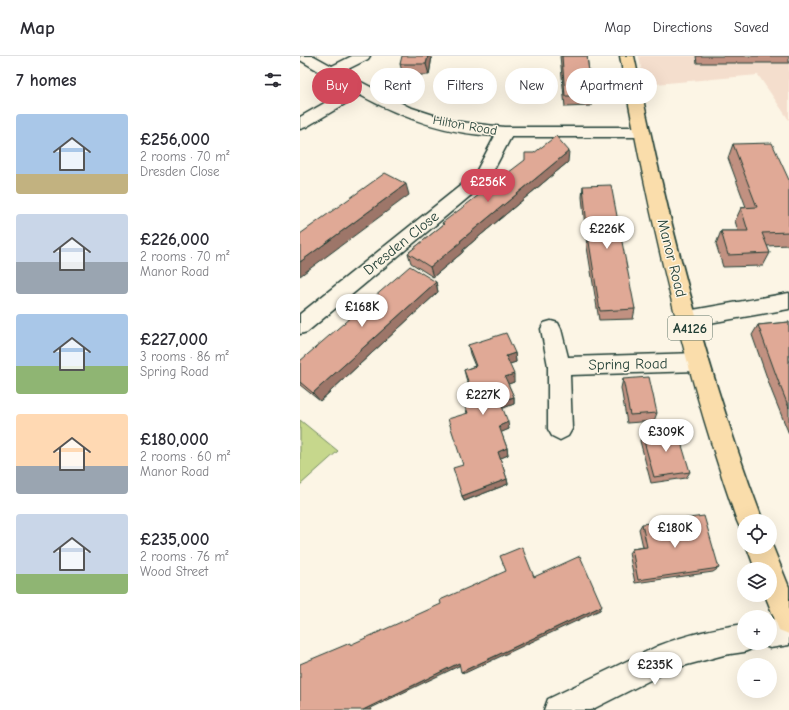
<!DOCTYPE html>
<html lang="en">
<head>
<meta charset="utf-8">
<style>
	:root { --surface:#fff; --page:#f7f7f7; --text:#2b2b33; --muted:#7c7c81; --line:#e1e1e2; --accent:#d1495b }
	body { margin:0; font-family:"Comic Neue",sans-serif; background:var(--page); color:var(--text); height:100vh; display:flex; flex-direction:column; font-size:15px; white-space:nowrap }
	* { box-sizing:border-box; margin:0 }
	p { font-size:13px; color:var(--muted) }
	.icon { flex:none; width:22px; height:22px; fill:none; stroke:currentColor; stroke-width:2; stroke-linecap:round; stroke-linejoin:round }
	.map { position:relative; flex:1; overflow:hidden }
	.side { display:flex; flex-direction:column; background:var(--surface); width:300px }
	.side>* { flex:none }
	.hud { position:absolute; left:12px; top:12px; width:380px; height:36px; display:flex; gap:8px }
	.fabs { position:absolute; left:437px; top:458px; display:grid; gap:8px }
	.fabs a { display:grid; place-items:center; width:40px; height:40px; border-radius:50%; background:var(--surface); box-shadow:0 4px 16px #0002; font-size:20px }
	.price { position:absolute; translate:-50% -34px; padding:0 9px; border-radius:14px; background:#fff; color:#222; font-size:13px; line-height:26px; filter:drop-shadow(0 1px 2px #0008) }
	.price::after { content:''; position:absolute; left:50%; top:24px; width:12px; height:9px; margin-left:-6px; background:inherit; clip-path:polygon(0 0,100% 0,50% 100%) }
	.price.on { background:var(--accent); color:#fff }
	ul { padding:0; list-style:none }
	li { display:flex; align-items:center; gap:12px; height:100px; padding:0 16px }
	li span { display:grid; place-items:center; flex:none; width:112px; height:80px; border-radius:4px; color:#555 }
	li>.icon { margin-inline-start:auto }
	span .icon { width:48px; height:48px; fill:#fffc; stroke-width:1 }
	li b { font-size:17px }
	h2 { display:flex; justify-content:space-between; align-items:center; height:48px; padding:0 16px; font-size:17px }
	.pill { padding:0 14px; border-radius:18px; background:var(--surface); box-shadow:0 4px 16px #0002; font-size:14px; line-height:36px }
	.pill.on { background:var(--accent); color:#fff }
	header { display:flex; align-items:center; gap:24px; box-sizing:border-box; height:56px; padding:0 20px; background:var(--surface); border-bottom:1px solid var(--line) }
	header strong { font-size:19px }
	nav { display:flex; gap:22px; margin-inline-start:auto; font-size:14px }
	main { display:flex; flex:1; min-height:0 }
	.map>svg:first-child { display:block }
</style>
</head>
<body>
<header>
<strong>Map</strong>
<nav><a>Map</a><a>Directions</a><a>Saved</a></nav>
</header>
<main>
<section class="side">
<h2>7 homes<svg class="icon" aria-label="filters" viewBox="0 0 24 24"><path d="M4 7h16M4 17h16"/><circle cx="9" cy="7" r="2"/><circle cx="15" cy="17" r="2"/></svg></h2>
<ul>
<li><span style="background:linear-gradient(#a9c7e8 75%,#c2b280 0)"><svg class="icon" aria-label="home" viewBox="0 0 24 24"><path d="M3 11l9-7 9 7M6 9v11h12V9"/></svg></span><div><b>£256,000</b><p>2 rooms · 70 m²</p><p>Dresden Close</p></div></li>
<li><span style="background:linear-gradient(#c9d6e8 60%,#9aa5b1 0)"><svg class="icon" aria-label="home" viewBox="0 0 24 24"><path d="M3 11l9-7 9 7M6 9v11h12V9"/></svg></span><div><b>£226,000</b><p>2 rooms · 70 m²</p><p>Manor Road</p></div></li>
<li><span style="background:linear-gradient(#a9c7e8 65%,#8fb573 0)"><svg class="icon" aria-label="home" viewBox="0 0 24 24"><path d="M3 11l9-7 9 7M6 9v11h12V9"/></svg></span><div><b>£227,000</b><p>3 rooms · 86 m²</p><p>Spring Road</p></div></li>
<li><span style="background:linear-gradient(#ffd9b3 65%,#9aa5b1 0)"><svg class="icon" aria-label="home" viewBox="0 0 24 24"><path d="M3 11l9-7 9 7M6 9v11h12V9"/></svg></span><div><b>£180,000</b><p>2 rooms · 60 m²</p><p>Manor Road</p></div></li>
<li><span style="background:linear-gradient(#c9d6e8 75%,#8fb573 0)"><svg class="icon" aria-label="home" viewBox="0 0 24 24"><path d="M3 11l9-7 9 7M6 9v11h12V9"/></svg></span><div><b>£235,000</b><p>2 rooms · 76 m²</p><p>Wood Street</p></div></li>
</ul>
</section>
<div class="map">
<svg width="489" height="654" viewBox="0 0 489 654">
	<rect width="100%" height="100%" fill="#fcf5e5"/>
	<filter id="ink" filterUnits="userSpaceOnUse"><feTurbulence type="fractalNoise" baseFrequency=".025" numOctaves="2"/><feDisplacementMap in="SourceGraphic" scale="8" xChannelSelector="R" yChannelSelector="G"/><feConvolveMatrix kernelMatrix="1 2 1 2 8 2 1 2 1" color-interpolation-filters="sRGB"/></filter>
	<g filter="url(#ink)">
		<!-- built -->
		<path fill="#f4decd" d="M 339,0 L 489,0 L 489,64 L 458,19 L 344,29 Z"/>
		<!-- green -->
		<path fill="#c6d78c" stroke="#728a60" d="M 0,364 L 38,395 L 0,429 Z"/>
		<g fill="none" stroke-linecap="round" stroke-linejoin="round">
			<defs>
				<path id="street" d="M 0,0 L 14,0 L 32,10 L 52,0 L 70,0 L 68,3 L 42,16 L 109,51 L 152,65 L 204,71 L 341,71 L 347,73 L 349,76 L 347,79 L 341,81 L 211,81 L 188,125 L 7,276 L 0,278 L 0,258 L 175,118 L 195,80 C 147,78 102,62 60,39 L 6,71 L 0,73 L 0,61 L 49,33 L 0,4 Z
					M 489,237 L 489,253 L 387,271 L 380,269 L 377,263 L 380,257 L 387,255 Z
					M 251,265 L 258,267 L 261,273 L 268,301 L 398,297 L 406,300 L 409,306 L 406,312 L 398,315 L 270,319 L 272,373 L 268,380 L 260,384 L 252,380 L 248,373 L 248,310 L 241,273 L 244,267 Z
					M 489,561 L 489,589 L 470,592 L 460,588 L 470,587 L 470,564 Z
					M 444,568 L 444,587 L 456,587 L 454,592 L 444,596 L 424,599 L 372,613 L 291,654 L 244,654 L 248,643 L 358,590 C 385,579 415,572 444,568 Z"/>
				<path id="primary" d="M 320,0 L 334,0 C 366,157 406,315 463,465 L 444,465 L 444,475 L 441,474 L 437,465 C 384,314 348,157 320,0 Z
					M 470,484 L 489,531 L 489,578 L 479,574 L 465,539 L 470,539 L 470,513 L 455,513 L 447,491 L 470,491 Z"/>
			</defs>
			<!-- street casing -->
			<use href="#street" stroke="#1f3d34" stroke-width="3"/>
			<!-- primary casing -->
			<use href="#primary" stroke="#1f3d34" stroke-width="3"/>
			<!-- street -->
			<use href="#street" fill="#fcf5e5" fill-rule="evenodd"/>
			<!-- primary -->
			<use href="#primary" fill="#faddab" fill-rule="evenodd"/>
		</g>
		<!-- wall -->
		<path fill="#c19181" stroke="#1f3d34" d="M 132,0 L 129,19 L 103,19 L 100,8 Z
			M 260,0 L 287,0 L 292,40 L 291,50 L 265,51 Z
			M 396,0 L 489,0 L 489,7 L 397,7 Z
			M 433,88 L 489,124 L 489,189 L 467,190 L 470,197 L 463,210 L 423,211 L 416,188 L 421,175 L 438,175 L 435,165 L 441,152 L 446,151 L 428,102 Z
			M 268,106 L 163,194 L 163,196 L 133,221 L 111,207 L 108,197 L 143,169 L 142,167 Z
			M 283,130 L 335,253 L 333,263 L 299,264 L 287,191 L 282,141 Z
			M 136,226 L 138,236 L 20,345 L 0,329 L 0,305 Z
			M 489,266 L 489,378 L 472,336 L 452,279 L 458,269 Z
			M 168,289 L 215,297 L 216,306 L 209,308 L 214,326 L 208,328 L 214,341 L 214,348 L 202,352 L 209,373 L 201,376 L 207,392 L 208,399 L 200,402 L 207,423 L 208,428 L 164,445 L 162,440 L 163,409 L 167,357 L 160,336 L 170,333 L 166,322 L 164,314 L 175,310 L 170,298 Z
			M 323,323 L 357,357 L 354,365 L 327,367 L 321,332 Z
			M 342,378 L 390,416 L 386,422 L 351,427 L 340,385 Z
			M 342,468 L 419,512 L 413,516 L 335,527 L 329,497 L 332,493 L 343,491 L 339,473 Z"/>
		<!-- shaded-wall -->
		<path fill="#9d7669" stroke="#1f3d34" d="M 128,0 L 132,0 L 129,19 L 126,8 Z
			M 269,95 L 268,106 L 163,194 L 163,196 L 133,221 L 130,211 L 160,185 Z
			M 106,128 L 109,139 L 0,220 L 0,206 Z
			M 136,226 L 138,236 L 20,345 L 13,337 Z
			M 215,297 L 216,306 L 207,309 L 206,300 Z
			M 214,318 L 214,326 L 206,329 L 205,321 Z
			M 214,341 L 214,348 L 201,353 L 200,345 Z
			M 208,366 L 209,373 L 200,377 L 199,370 Z
			M 207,392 L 208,399 L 199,403 L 198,396 Z
			M 207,423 L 208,428 L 164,445 L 162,440 Z
			M 302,550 L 300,554 L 165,617 L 161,616 Z
			M 159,607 L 163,608 L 71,652 L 72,654 L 63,654 Z"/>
		<!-- building -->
		<path fill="#e0a996" stroke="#1f3d34" d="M 102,0 L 128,0 L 126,8 L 100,8 Z
			M 262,0 L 287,0 L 292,40 L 265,40 Z
			M 256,80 L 269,95 L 160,185 L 161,186 L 130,211 L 108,197 L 144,168 L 142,167 L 225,104 L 225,97 L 234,97 Z
			M 472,87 L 489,124 L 489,176 L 462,177 L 470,197 L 428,199 L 421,175 L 448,175 L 441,152 L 457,151 L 433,88 Z
			M 85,117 L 106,128 L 0,206 L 0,178 Z
			M 311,129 L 335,253 L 300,255 L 288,180 L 283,130 Z
			M 110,210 L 136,226 L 13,337 L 0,326 L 0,305 Z
			M 489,266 L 489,352 L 479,327 L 458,269 Z
			M 206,277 L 215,297 L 206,300 L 214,318 L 205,321 L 214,341 L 200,345 L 208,366 L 199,370 L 207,392 L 198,396 L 207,423 L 162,440 L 153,412 L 163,409 L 148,363 L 168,357 L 160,336 L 171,333 L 164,314 L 176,310 L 168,289 Z
			M 349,321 L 357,357 L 330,359 L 323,323 Z
			M 377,373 L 390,416 L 354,421 L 342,378 Z
			M 404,460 L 419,512 L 338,524 L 332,493 L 347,491 L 342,468 Z
			M 222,491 L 234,521 L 280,500 L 302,550 L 161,616 L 159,607 L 63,654 L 0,654 L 0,608 L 50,587 L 50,589 L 141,548 L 140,544 L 206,515 L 200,500 Z"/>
	</g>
	<g text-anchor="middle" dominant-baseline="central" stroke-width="3" stroke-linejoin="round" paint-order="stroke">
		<!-- far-street labels -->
		<g font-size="13" fill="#1f3d34" stroke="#fcf5e5">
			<text transform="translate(165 69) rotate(10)">Hilton Road</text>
		</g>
		<!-- shield labels -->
		<rect fill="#fcf5e5" stroke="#617469" stroke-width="1" x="368" y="260" width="44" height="24" rx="3"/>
		<g font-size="14" font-weight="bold" fill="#1f3d34">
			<text x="390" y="272">A4126</text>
		</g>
		<!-- street labels -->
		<g font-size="15" fill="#1f3d34" stroke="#fcf5e5">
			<text transform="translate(101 187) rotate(-39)">Dresden Close</text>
			<text transform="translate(372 202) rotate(76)">Manor Road</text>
			<text transform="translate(328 308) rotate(-1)">Spring Road</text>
		</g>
	</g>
</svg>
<div class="fabs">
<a><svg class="icon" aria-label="locate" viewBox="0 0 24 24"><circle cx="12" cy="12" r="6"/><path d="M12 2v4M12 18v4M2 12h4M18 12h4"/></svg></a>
<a><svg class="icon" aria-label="layers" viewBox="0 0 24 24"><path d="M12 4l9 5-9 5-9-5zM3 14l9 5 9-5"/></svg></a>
<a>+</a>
<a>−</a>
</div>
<b class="price on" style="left:188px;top:147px">£256K</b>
<b class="price" style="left:307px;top:194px">£226K</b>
<b class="price" style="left:62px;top:272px">£168K</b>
<b class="price" style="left:183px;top:360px">£227K</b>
<b class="price" style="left:366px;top:397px">£309K</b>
<b class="price" style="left:375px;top:493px">£180K</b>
<b class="price" style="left:355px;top:630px">£235K</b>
<div class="hud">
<a class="pill on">Buy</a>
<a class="pill">Rent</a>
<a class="pill">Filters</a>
<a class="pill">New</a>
<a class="pill">Apartment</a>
</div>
</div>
</main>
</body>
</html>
